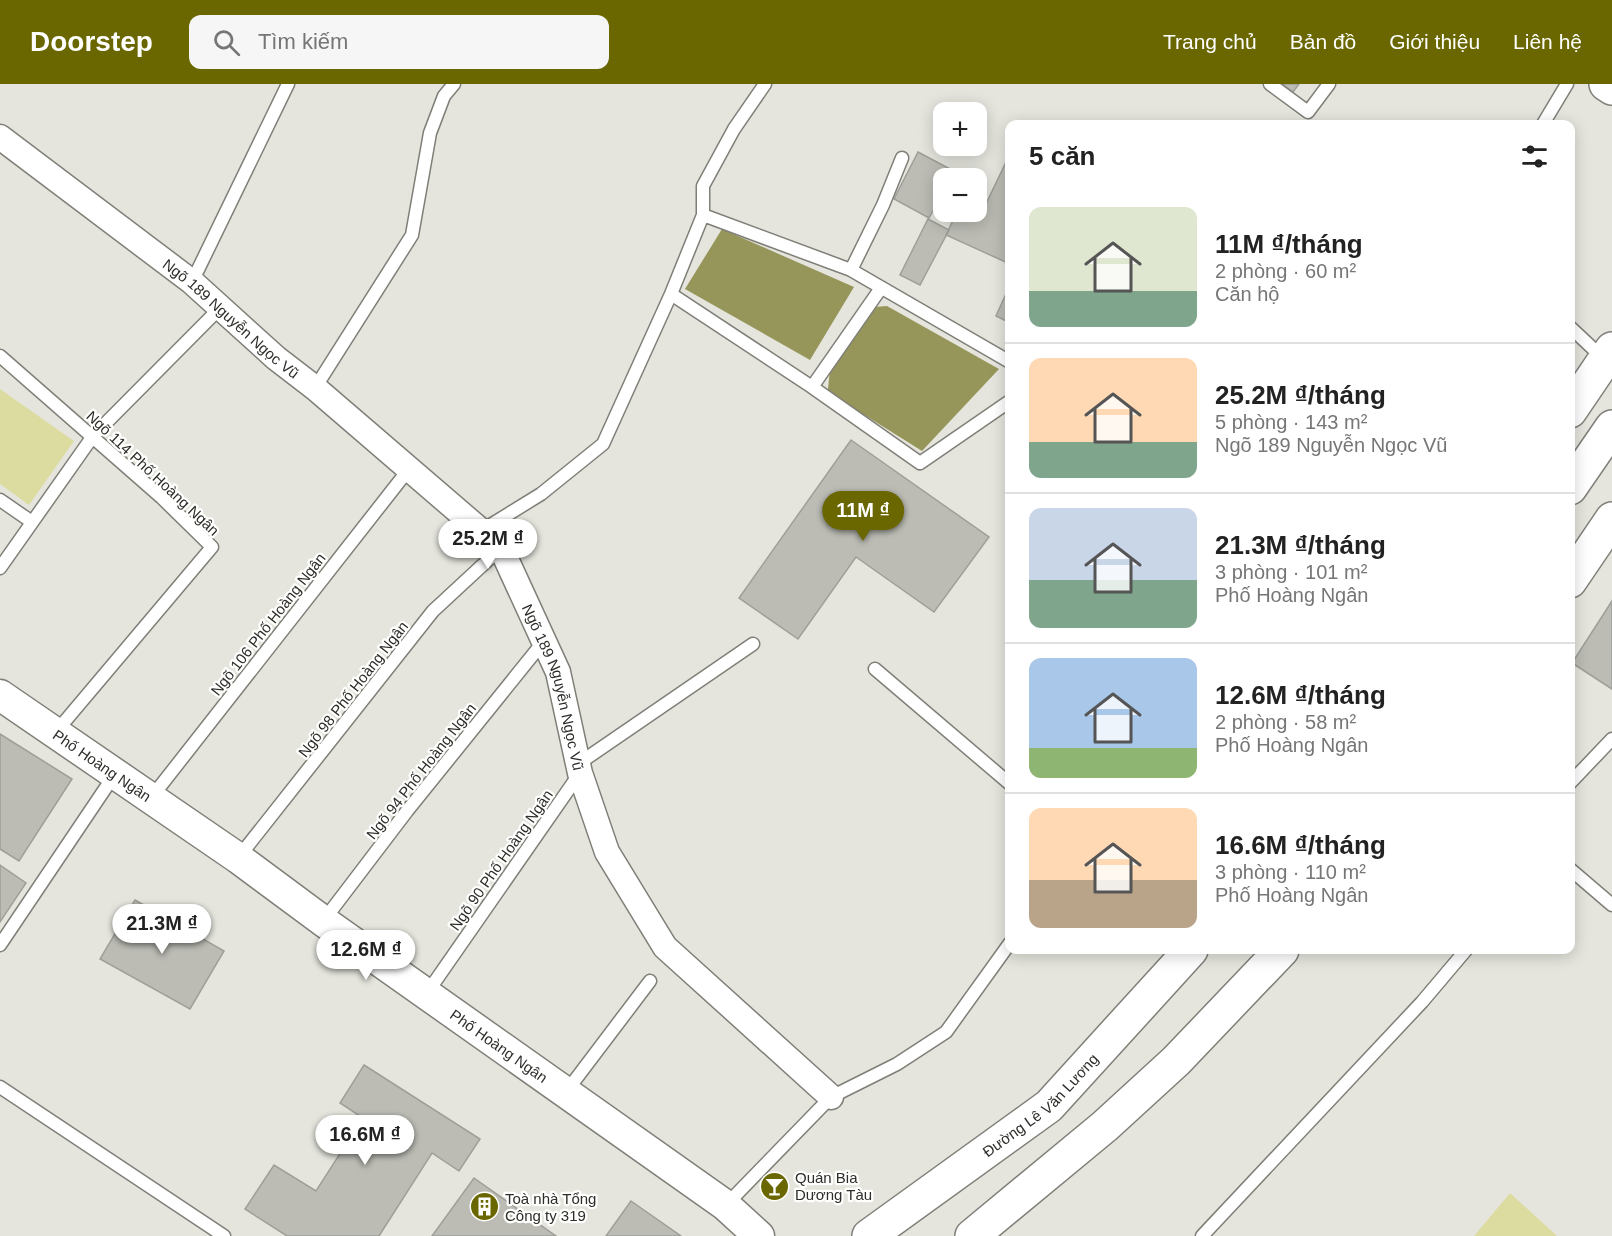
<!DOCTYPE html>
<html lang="vi">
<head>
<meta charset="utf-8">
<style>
	:root { --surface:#fff; --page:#f6f6f6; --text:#222; --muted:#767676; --line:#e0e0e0; --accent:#6a6700 }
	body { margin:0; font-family:Helvetica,sans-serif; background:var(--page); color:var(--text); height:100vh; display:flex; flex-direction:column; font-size:22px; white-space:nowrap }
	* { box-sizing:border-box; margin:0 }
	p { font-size:20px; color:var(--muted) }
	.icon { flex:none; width:33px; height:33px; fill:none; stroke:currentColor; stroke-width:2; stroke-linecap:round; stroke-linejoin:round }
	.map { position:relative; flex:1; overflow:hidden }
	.sheet { position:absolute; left:1005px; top:36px; width:570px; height:834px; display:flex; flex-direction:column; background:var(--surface); border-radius:12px; box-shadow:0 3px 15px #0003 }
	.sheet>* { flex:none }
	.tools { position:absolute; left:933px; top:18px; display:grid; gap:12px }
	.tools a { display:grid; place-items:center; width:54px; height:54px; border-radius:12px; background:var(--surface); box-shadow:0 3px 15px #0003; font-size:30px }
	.price { position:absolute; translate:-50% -51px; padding:0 14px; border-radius:21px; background:#fff; color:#222; font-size:20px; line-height:39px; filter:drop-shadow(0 2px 3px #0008) }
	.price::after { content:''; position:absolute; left:50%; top:36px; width:18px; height:14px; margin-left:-9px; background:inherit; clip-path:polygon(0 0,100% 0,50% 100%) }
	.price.active { background:var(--accent); color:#fff }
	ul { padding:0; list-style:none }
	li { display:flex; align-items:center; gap:18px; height:150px; padding:0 24px }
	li+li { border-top:2px solid var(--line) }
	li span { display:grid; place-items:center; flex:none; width:168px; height:120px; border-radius:12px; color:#555 }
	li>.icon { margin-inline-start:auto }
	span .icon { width:72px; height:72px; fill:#fffc; stroke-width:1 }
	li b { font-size:26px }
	h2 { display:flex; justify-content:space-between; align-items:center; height:72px; padding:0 24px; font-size:26px }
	header { display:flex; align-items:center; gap:36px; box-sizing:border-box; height:84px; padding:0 30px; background:var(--accent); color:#fff }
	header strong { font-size:28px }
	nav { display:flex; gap:33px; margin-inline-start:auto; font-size:21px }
	.search { width:420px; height:54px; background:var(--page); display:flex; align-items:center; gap:15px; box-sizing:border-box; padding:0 21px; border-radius:12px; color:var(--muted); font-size:22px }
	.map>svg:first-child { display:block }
</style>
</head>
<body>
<header>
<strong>Doorstep</strong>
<div class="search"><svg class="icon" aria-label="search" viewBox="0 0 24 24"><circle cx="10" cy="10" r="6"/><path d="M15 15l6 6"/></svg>Tìm kiếm</div>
<nav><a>Trang chủ</a><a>Bản đồ</a><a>Giới thiệu</a><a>Liên hệ</a></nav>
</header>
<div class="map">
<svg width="1612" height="1152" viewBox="0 0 1612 1152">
	<rect width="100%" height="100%" fill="#e5e5de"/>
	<!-- green -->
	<path fill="#dcdca1" d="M 0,305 L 74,357 L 29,421 L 0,400 Z
		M 1510,1109 L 1557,1152 L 1474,1152 Z"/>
	<!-- water -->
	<path fill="#97965a" d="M 722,145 L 854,203 L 810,276 L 685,205 Z
		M 887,222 L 999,285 L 922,367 L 831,310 L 828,305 L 830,285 L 874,223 Z"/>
	<!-- building -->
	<path fill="#bcbcb5" stroke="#9f9f99" stroke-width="1.5" d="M 1281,0 L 1299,0 L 1293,8 Z
		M 918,68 L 954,87 L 950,94 L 944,94 L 944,107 L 929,134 L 894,115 Z
		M 1007,76 L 1010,77 L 1010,180 L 946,151 L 957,128 L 976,128 L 976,123 L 983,126 Z
		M 928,135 L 949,146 L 920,201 L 900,191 Z
		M 1010,201 L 1010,239 L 996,232 Z
		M 851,356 L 989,453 L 934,528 L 856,473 L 798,555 L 739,514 Z
		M 1612,517 L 1612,605 L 1572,579 Z
		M 0,650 L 72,695 L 19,777 L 0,765 Z
		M 0,781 L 26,799 L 0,838 Z
		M 135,816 L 224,867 L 190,925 L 100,875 Z
		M 364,981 L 480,1055 L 459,1087 L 432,1069 L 379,1152 L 287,1152 L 245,1125 L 274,1081 L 316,1107 L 363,1034 L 340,1019 Z
		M 474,1094 L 556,1152 L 432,1152 Z
		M 631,1117 L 681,1152 L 606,1152 Z"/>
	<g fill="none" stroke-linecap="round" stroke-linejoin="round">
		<defs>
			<path id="service" d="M 1270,0 L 1308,28 L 1329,0
				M 1543,40 L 1567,0
				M 703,131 L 851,186 L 1010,278
				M 851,186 L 883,121 L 902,74
				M 192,198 L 288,0
				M 671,210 L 812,303 L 920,379 L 1010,317
				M 1570,243 L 1604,275
				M 0,272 L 161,413 L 212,463 L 55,649
				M 812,303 L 881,204
				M 315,304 L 412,151 L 430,49 L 444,12 L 454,0
				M 0,416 L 32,438
				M 481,447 L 541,410 L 603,360 L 671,210 L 703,131 L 703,102 L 734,45 L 765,0
				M 0,484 L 93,352 L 221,223
				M 875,585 L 1010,700
				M 578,680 L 753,560
				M 1570,699 L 1612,655
				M 151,714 L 409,385
				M 238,774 L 433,527 L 501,464
				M 1570,785 L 1612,821
				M 324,836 L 407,727 L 544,557
				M 0,861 L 115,690
				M 427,909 L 580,689
				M 0,1003 L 224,1152
				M 566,1008 L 650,897
				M 726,1121 L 831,1013 L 897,980 L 946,948 L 1010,859
				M 1202,1152 L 1422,918 L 1466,866"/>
			<g id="minor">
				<path id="s1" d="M 0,53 L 192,198 L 276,274 L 315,304 L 501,464 L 558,588 L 580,689 L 607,768 L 665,863 L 831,1013"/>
			</g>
			<g id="tertiary">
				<path id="s2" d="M 0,611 L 238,774 L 323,837 L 725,1121 L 759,1152"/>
			</g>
			<path id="secondary" d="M 1606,0 L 1612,4"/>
			<g id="primary">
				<path d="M 1570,327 L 1612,265"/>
				<path d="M 1570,404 L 1612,343"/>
				<path d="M 1570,497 L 1612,435"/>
				<path id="s3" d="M 869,1152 L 1049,1022 L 1191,866"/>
				<path d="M 972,1152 L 1105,1042 L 1176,977 L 1282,866"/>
			</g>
		</defs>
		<!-- service casing -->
		<use href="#service" stroke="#7f7f78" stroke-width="15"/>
		<!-- minor casing -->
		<use href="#minor" stroke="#7f7f78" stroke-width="27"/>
		<!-- tertiary casing -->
		<use href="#tertiary" stroke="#7f7f78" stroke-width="33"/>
		<!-- secondary casing -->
		<use href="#secondary" stroke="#7f7f78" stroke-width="36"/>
		<!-- primary casing -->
		<use href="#primary" stroke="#7f7f78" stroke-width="36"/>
		<!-- service -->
		<use href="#service" stroke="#fff" stroke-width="12"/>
		<!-- minor -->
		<use href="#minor" stroke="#fff" stroke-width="24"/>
		<!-- tertiary -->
		<use href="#tertiary" stroke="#fff" stroke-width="30"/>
		<!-- secondary -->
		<use href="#secondary" stroke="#fff" stroke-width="33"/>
		<!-- primary -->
		<use href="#primary" stroke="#fff" stroke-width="33"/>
	</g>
	<!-- icons -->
	<defs>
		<symbol id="bar-disc" viewBox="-11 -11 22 22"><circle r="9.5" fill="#6a6700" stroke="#fffffe"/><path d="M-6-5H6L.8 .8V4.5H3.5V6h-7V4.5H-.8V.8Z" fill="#fff"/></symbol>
		<symbol id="building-disc" viewBox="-11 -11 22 22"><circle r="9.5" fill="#6a6700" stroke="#fffffe"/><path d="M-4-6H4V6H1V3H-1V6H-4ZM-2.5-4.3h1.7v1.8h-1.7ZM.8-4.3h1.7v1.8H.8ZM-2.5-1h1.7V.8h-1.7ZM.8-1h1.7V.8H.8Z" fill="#fff"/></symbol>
	</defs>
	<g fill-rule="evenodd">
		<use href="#bar-disc" x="758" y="1086" width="33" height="33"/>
		<use href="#building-disc" x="468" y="1106" width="33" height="33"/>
	</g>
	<g text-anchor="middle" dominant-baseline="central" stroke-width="4.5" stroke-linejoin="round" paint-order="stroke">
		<!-- street labels -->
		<g font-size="15" fill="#2d2d2a" stroke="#fffffe">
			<text stroke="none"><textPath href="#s1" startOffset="294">Ngõ 189 Nguyễn Ngọc Vũ</textPath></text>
			<text transform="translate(153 389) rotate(43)">Ngõ 114 Phố Hoàng Ngân</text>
			<text transform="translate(268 540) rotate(-52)">Ngõ 106 Phố Hoàng Ngân</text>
			<text stroke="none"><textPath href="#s1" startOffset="798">Ngõ 189 Nguyễn Ngọc Vũ</textPath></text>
			<text transform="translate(353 605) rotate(-52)">Ngõ 98 Phố Hoàng Ngân</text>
			<text stroke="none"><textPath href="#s2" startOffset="124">Phố Hoàng Ngân</textPath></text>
			<text transform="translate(421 687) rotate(-52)">Ngõ 94 Phố Hoàng Ngân</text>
			<text transform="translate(501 776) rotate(-55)">Ngõ 90 Phố Hoàng Ngân</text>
			<text stroke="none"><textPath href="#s2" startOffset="610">Phố Hoàng Ngân</textPath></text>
			<text stroke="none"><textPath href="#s3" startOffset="216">Đường Lê Văn Lương</textPath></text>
		</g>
		<!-- poi labels -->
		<g font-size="15" fill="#2d2d2a" stroke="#fffffe" text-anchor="start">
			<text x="795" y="1093">Quán Bia<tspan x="795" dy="17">Dương Tàu</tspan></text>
			<text x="505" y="1114">Toà nhà Tổng<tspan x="505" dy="17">Công ty 319</tspan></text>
		</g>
	</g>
</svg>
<div class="tools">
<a>+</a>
<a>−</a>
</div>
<b class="price active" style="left:863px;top:458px">11M ₫</b>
<b class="price" style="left:488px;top:486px">25.2M ₫</b>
<b class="price" style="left:162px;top:871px">21.3M ₫</b>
<b class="price" style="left:366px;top:897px">12.6M ₫</b>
<b class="price" style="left:365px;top:1082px">16.6M ₫</b>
<section class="sheet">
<h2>5 căn<svg class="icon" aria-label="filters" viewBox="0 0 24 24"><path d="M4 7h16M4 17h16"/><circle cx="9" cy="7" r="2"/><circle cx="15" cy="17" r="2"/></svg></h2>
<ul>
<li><span style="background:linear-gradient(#dfe7d0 70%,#7fa58c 0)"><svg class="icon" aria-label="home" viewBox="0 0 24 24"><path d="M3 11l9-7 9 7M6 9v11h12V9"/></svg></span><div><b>11M ₫/tháng</b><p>2 phòng · 60 m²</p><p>Căn hộ</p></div></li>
<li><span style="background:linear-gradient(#ffd9b3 70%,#7fa58c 0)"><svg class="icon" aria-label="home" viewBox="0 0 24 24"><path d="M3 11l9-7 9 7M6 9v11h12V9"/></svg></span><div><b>25.2M ₫/tháng</b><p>5 phòng · 143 m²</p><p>Ngõ 189 Nguyễn Ngọc Vũ</p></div></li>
<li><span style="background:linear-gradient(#c9d6e8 60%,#7fa58c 0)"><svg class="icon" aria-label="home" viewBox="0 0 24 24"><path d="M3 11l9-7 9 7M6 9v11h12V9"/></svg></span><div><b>21.3M ₫/tháng</b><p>3 phòng · 101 m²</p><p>Phố Hoàng Ngân</p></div></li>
<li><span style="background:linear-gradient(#a9c7e8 75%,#8fb573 0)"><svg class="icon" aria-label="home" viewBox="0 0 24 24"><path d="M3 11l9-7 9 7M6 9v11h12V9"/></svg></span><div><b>12.6M ₫/tháng</b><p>2 phòng · 58 m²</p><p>Phố Hoàng Ngân</p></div></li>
<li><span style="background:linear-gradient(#ffd9b3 60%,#b9a48a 0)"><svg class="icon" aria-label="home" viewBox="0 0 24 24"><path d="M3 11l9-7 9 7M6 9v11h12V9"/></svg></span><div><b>16.6M ₫/tháng</b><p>3 phòng · 110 m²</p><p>Phố Hoàng Ngân</p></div></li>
</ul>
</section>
</div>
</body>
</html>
